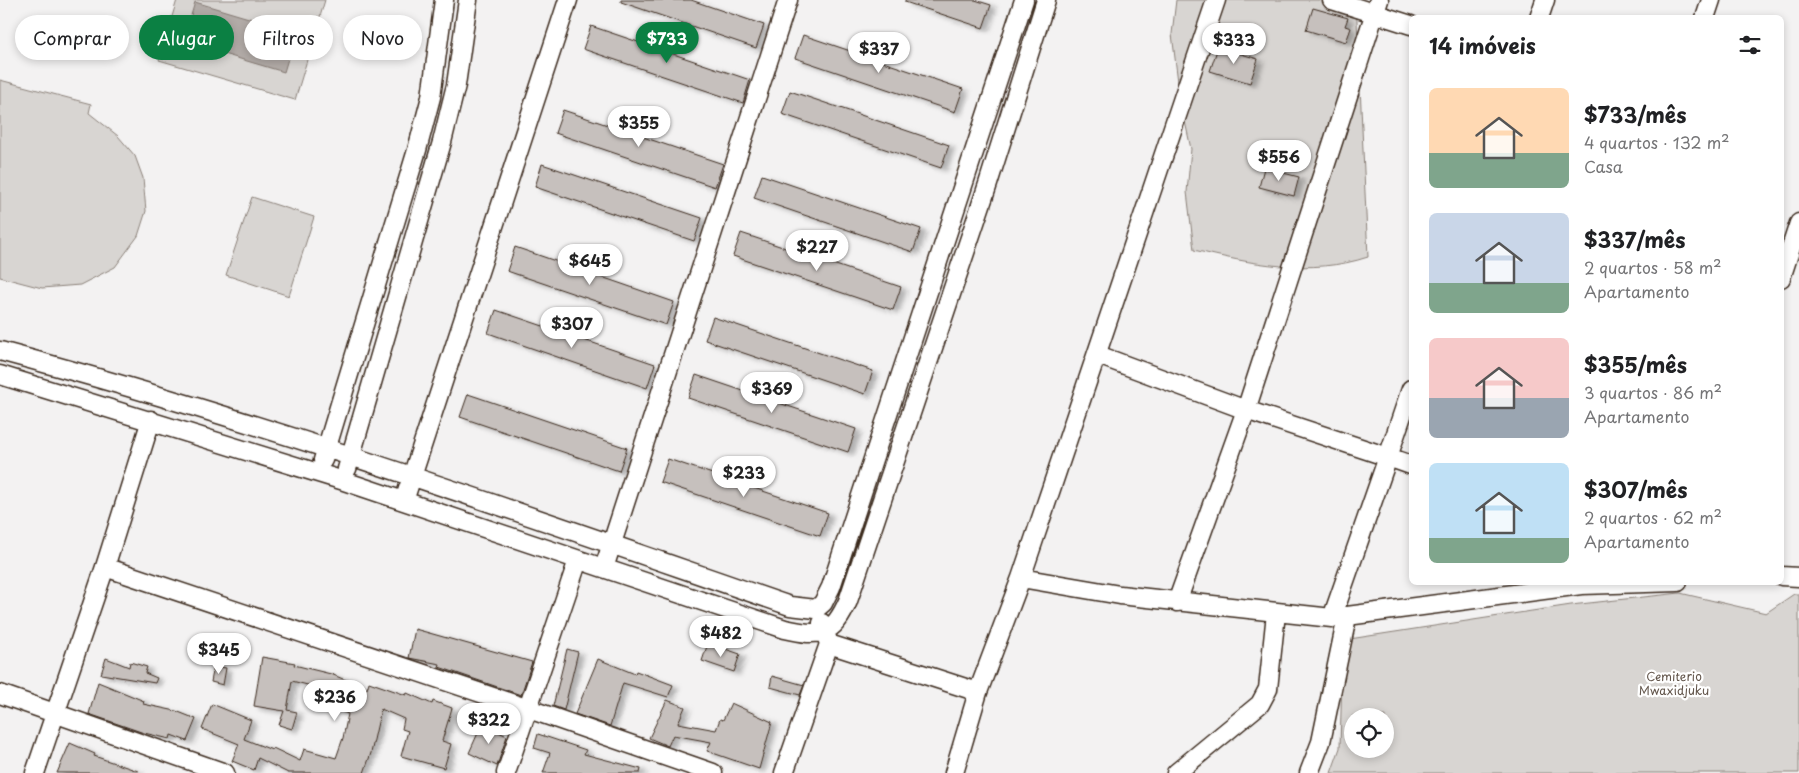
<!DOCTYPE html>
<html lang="pt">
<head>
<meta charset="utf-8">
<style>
	:root { --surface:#fff; --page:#f2f2f2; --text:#202124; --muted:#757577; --accent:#0b8043 }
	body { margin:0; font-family:"Playpen Sans",sans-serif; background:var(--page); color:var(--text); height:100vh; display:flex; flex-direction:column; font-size:19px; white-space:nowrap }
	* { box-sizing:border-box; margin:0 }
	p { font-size:16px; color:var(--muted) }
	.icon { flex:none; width:28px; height:28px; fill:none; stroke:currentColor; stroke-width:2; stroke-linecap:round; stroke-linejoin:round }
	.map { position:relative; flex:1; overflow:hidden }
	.sheet { position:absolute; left:1409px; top:15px; width:375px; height:570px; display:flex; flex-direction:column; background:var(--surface); border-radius:8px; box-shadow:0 2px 8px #0003 }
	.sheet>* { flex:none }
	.top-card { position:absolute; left:15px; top:15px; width:475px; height:45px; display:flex; gap:10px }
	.fabs { position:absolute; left:1344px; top:708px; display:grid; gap:10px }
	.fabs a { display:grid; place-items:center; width:50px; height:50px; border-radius:50%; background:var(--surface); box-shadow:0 2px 8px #0003; font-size:25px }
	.price { position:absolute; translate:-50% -42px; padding:0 11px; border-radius:18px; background:#fff; color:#222; font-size:16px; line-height:32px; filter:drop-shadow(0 1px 2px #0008) }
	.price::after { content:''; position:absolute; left:50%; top:30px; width:15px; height:11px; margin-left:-8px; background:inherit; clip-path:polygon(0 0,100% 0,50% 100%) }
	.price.on { background:var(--accent); color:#fff }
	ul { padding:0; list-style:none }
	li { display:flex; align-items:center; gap:15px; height:125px; padding:0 20px }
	li span { display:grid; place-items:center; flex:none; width:140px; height:100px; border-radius:8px; color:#555 }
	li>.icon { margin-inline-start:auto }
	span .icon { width:60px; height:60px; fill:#fffc; stroke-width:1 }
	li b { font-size:21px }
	h2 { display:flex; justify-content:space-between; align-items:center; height:60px; padding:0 20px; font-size:21px }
	.tag { padding:0 18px; border-radius:22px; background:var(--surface); box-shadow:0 2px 8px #0003; font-size:18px; line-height:45px }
	.tag.on { background:var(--accent); color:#fff }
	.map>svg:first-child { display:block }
</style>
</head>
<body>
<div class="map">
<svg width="1799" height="773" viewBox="0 0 1799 773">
	<defs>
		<filter id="shadow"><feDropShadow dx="5.5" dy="3" stdDeviation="2.5" flood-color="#0004"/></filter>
	</defs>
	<rect width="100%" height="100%" fill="#f3f2f2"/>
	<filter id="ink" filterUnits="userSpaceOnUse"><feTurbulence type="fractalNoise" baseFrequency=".02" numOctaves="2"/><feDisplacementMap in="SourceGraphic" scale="10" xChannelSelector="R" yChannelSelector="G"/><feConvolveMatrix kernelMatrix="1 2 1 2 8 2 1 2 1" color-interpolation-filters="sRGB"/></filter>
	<g filter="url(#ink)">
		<!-- green -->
		<path fill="#d8d5d2" stroke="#8a8078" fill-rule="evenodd" d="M 177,0 L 325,0 L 295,100 L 159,60 Z
			M 1176,0 L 1356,0 L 1368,257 C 1311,276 1250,264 1194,250 L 1187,192 L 1191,149 L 1180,98 L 1172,34 Z
			M 0,80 L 91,104 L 89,113 L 118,136 L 135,156 L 143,178 L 146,211 L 138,236 L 115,267 L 80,285 L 42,288 L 0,277 Z
			M 252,197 L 314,217 L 289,296 L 226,275 Z
			M 1680,593 L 1766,613 L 1794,594 L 1799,594 L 1799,773 L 1331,773 L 1340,748 L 1343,640 L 1571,605 ZM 1352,716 L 1385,716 L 1385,749 L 1352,749 Z"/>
		<!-- water -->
		<path fill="#b2aba7" stroke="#827770" d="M 195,2 L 296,32 L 284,72 L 183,42 Z"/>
		<!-- building -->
		<path fill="#c6c0bd" stroke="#3b2a1e" filter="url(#shadow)" d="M 621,0 L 691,0 L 764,25 L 756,48 L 621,2 Z
			M 905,0 L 975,0 L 991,5 L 983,28 L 905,2 Z
			M 1313,8 L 1348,18 L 1345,26 L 1351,28 L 1346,42 L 1306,30 Z
			M 591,26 L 750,80 L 743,103 L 583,49 Z
			M 803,35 L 963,89 L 955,112 L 795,58 Z
			M 1218,47 L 1258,59 L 1250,83 L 1210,71 Z
			M 790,91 L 949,145 L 941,168 L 782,114 Z
			M 563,110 L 723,164 L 715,187 L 555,133 Z
			M 542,164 L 702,218 L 694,241 L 535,187 Z
			M 1264,168 L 1299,177 L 1294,196 L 1259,187 Z
			M 762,175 L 921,229 L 913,252 L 754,198 Z
			M 741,233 L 901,287 L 893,310 L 733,256 Z
			M 515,247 L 674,302 L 666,325 L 507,271 Z
			M 496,310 L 655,364 L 647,388 L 488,333 Z
			M 713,317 L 873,371 L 865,394 L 705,340 Z
			M 696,375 L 856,429 L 848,452 L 688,398 Z
			M 468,394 L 627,448 L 619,471 L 460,417 Z
			M 668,459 L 828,513 L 820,536 L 660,482 Z
			M 415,629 L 532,662 L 521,695 L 439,667 L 440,664 L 409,658 Z
			M 708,643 L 740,654 L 734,672 L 702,661 Z
			M 567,649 L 578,652 L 564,710 L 553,706 Z
			M 262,657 L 295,663 L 294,665 L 331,674 L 367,689 L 369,682 L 406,695 L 407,693 L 432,704 L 433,701 L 452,708 L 442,741 L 451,744 L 444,768 L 401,756 L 408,731 L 402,729 L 404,719 L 381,709 L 371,753 L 364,773 L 288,773 L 258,758 L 254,770 L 232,761 L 239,744 L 202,729 L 212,704 L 251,720 L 244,739 L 272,750 L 273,748 L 300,761 L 304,749 L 336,758 L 343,738 L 348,714 L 320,703 L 323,689 L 292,681 L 287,710 L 297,712 L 292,729 L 279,725 L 284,711 L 254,706 Z
			M 106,658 L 129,667 L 130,662 L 147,667 L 145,673 L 157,678 L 155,683 L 101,674 Z
			M 598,659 L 635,674 L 636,671 L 673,685 L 668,697 L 623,683 L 610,726 L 575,714 Z
			M 214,666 L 226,668 L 223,685 L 211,682 Z
			M 772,676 L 804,685 L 800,695 L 770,687 Z
			M 98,682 L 144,701 L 143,704 L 176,711 L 196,719 L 187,741 L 171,735 L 170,739 L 144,733 L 89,714 Z
			M 667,700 L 685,707 L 678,723 L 716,730 L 720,719 L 723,720 L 731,703 L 772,722 L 759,769 L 707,751 L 711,742 L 673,735 L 668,746 L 649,738 Z
			M 482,724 L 507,736 L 497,766 L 469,753 Z
			M 538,734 L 586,750 L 584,754 L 641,769 L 640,773 L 543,773 L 550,753 L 534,748 Z
			M 70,743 L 95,754 L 94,756 L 138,771 L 137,773 L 57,773 Z"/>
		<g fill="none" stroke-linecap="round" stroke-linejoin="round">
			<defs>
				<path id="street" d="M 1332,0 L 1411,25
					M 1539,18 L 1545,0
					M 1705,18 L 1711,0
					M 1781,278 L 1799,223
					M 0,351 C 267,422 529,516 790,606 L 816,609 L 823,603 L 831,587 L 1024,0
					M 1098,355 L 1246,410 L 1388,457 L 1411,389
					M 0,375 L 344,481 L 785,629 C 820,637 833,636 848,601 L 988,184 L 1046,0
					M 323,460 L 417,150 L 431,97 L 444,0
					M 347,469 L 442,142 L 456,85 L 468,0
					M 404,501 L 568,0
					M 105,567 L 526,708 L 713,773
					M 604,568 L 788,0
					M 1781,576 L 1799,577
					M 1021,578 L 1216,0
					M 1177,602 L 1246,410 L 1379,0
					M 1332,618 L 1388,457 L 1411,465
					M 829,644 L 978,692
					M 0,694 L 225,773
					M 35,773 L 105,567 L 151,420
					M 506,773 L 578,560
					M 784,773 L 829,644 L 822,623
					M 954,773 L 978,692 L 1021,578 L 1120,595 L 1332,618 L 1581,585 L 1678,582
					M 1176,773 L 1260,704 L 1268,689 L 1276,613
					M 1309,773 L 1321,742 L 1347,617"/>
			</defs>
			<!-- street casing -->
			<use href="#street" stroke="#3b2a1e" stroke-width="21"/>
			<!-- street -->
			<use href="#street" stroke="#fff" stroke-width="18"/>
		</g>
	</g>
	<g text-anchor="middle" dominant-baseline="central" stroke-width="4.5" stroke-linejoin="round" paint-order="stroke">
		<!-- park labels -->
		<g font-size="12" fill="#62554b" stroke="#fff">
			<text x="1674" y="676">Cemiterio<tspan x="1674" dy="14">Mwaxidjuku</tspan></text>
		</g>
	</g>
</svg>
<div class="fabs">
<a><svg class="icon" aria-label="locate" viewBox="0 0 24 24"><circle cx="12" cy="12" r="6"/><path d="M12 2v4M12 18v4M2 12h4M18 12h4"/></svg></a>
</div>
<b class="price on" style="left:667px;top:64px">$733</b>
<b class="price" style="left:1234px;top:65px">$333</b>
<b class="price" style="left:879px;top:74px">$337</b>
<b class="price" style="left:639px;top:148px">$355</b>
<b class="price" style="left:1279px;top:182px">$556</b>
<b class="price" style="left:817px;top:272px">$227</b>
<b class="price" style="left:590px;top:286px">$645</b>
<b class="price" style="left:572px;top:349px">$307</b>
<b class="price" style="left:772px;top:414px">$369</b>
<b class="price" style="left:744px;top:498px">$233</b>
<b class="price" style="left:721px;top:658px">$482</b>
<b class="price" style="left:219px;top:675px">$345</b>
<b class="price" style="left:335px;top:722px">$236</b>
<b class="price" style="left:489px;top:745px">$322</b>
<div class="top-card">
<a class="tag">Comprar</a>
<a class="tag on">Alugar</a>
<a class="tag">Filtros</a>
<a class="tag">Novo</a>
</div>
<section class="sheet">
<h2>14 imóveis<svg class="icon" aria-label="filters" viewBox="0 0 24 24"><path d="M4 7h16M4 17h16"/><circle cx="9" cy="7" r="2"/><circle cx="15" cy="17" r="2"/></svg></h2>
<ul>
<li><span style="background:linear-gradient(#ffd9b3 65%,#7fa58c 0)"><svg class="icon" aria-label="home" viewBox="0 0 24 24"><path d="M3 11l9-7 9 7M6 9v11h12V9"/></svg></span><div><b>$733/mês</b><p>4 quartos · 132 m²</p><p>Casa</p></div></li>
<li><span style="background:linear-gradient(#c9d6e8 70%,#7fa58c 0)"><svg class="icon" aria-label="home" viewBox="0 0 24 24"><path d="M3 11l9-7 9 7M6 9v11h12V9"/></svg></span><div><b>$337/mês</b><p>2 quartos · 58 m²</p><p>Apartamento</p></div></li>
<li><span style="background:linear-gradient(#f6c9c9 60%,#9aa5b1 0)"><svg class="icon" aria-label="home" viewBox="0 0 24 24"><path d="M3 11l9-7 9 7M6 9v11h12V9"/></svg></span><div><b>$355/mês</b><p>3 quartos · 86 m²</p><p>Apartamento</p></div></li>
<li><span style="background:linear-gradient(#bfe0f5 75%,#7fa58c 0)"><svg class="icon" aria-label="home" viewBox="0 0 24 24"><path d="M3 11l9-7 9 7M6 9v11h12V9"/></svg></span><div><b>$307/mês</b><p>2 quartos · 62 m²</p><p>Apartamento</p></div></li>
</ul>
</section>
</div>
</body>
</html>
